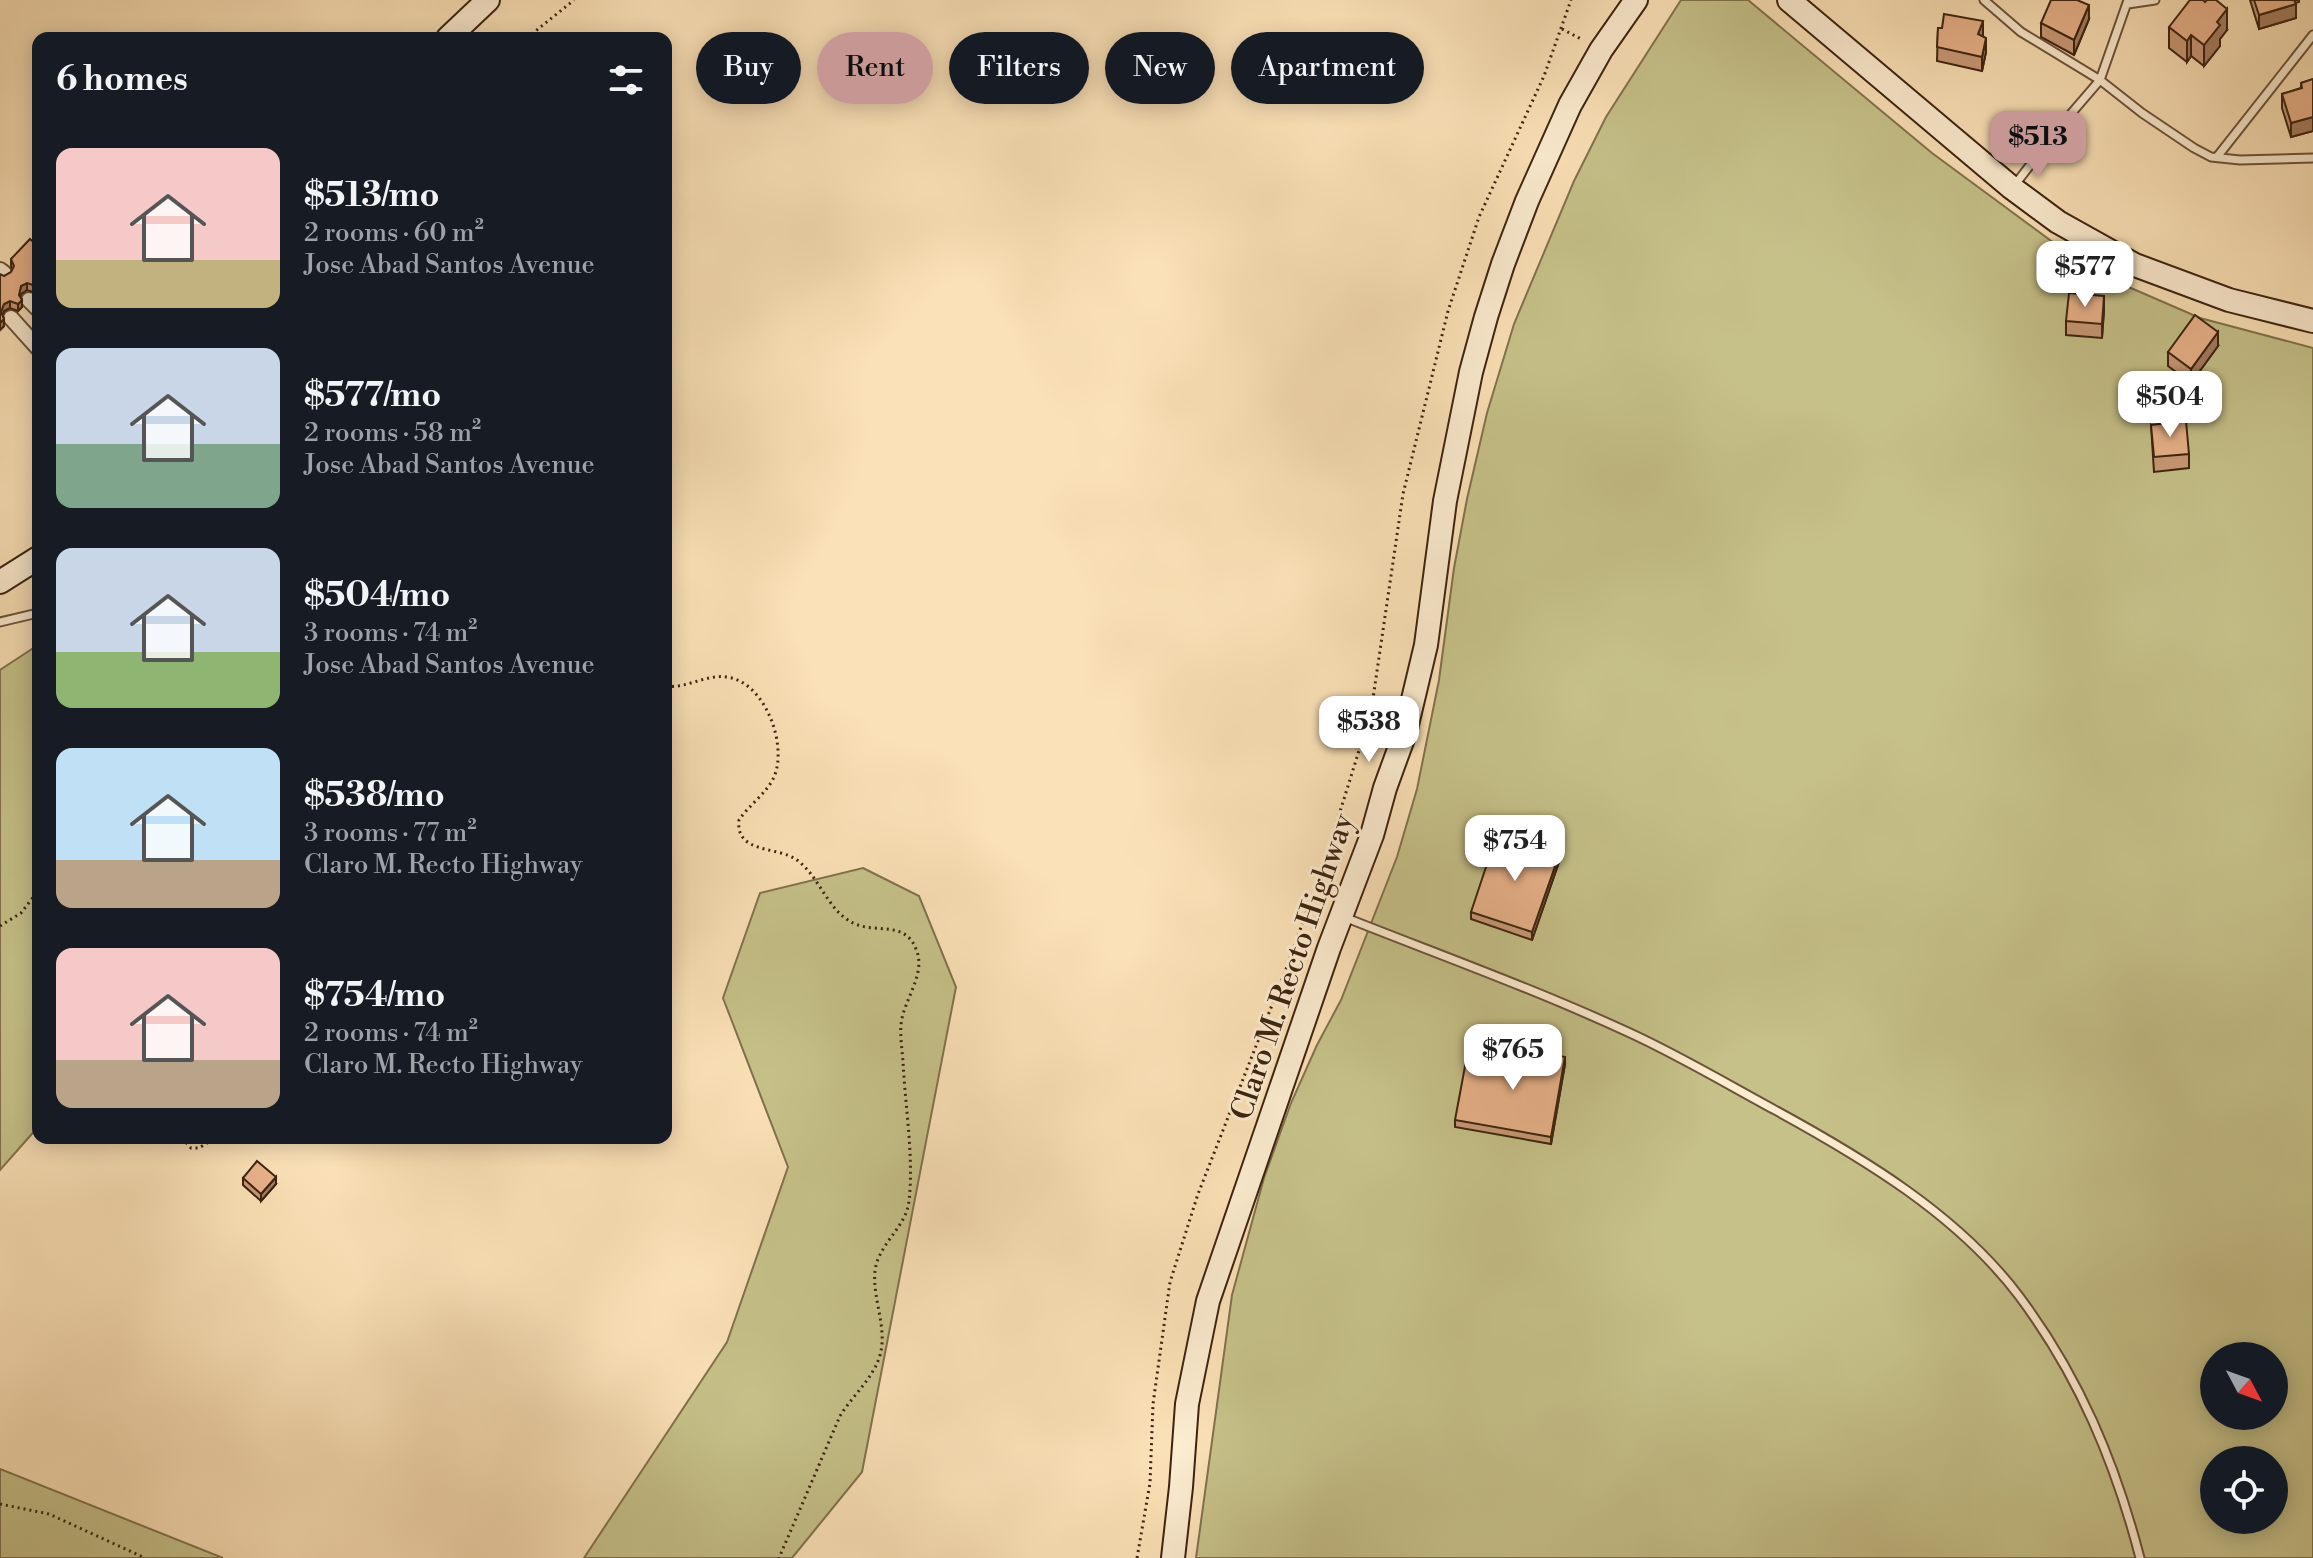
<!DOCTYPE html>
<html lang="en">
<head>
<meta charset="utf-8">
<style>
	:root { --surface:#171b24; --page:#242831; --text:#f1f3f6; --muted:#9ea1a6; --accent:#c59692 }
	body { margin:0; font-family:"Libre Bodoni",serif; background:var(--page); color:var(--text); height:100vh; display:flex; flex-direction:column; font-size:30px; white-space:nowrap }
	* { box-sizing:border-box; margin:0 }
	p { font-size:26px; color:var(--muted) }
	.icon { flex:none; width:44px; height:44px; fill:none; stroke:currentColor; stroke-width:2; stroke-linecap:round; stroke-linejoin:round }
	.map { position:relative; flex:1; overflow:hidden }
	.drawer { position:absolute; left:32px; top:32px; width:640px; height:1112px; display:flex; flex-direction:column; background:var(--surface); border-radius:16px; box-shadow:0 4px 20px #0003 }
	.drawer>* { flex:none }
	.top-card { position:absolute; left:696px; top:32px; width:760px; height:72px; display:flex; gap:16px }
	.needle { width:52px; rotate:131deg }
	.controls { position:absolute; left:2200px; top:1342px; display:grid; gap:16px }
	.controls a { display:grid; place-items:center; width:88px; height:88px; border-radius:50%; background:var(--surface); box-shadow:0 4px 20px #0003; font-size:40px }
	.price { position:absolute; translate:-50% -68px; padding:0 18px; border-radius:16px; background:#fff; color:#222; font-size:26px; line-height:52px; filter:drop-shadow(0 2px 4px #0008) }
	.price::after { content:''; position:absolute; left:50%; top:48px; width:24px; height:18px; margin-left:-12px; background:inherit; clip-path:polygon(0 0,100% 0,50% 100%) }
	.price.current { background:var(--accent); color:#111 }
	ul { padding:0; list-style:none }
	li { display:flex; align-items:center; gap:24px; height:200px; padding:0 24px }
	li span { display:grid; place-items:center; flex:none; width:224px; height:160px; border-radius:16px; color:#555 }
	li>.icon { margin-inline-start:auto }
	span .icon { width:96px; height:96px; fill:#fffc; stroke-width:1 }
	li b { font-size:34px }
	h2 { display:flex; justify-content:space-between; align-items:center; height:96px; padding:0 24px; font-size:34px }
	.pill { padding:0 28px; border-radius:36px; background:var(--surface); box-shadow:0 4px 20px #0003; font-size:28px; line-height:72px }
	.pill.current { background:var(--accent); color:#111 }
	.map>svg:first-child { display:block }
</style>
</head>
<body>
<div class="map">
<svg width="2313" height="1558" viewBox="0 0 2313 1558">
	<rect width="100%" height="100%" fill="#fbe1b7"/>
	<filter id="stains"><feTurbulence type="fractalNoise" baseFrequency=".0025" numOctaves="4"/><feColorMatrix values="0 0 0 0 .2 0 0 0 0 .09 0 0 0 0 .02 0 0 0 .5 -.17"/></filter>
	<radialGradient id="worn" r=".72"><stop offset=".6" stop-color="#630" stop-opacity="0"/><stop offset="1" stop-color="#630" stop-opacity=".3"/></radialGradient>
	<!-- green -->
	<path fill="#c6c189" stroke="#81724c" stroke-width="2" fill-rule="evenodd" d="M 1681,0 L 1748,0 L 1932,153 L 2062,249 L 2124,285 L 2200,318 L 2313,348 L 2313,1558 L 1196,1558 L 1232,1295 L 1264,1178 L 1291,1103 L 1317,1045 L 1341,1000 L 1397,857 L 1417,789 L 1439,680 L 1454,568 L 1467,499 L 1487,413 L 1514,324 L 1574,181 L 1606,117 ZM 2214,1356 L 2274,1356 L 2274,1416 L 2214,1416 ZM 2214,1460 L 2274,1460 L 2274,1520 L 2214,1520 Z
		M 38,645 L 38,1127 L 0,1170 L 0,670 Z
		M 863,868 L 919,896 L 956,987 L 862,1472 L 792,1558 L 584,1558 L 727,1342 L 788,1167 L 723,998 L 760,893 Z
		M 0,1469 L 223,1558 L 0,1558 Z"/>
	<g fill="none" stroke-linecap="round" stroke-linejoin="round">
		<defs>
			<path id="lane" d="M 1984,0 L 2021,32 L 2100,80 L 2142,113 L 2194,148 L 2211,157 L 2240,160 L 2313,158
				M 2128,4 L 2155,0
				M 2217,157 L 2313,35
				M 2014,186 L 2057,130 L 2100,80 L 2128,0
				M 0,622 L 38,613
				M 1344,917 C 1440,955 1537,990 1630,1033 C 1680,1056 1727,1084 1775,1110 C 1863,1158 1958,1215 2019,1296 C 2079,1376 2115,1462 2140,1558"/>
			<path id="street" d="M 0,270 L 4,273
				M 29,300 L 38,309
				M 11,318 L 38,348"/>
			<path id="secondary" d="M 1789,0 L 2012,188 L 2058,222 L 2135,265 L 2229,300 L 2313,321
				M 448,38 L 488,0
				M 0,582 L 38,558
				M 1173,1558 L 1181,1487 L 1187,1404 L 1208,1301 L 1329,948 L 1372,835 L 1385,788 L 1405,733 L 1426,645 L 1445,501 L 1471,372 L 1486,317 L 1503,264 L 1527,201 L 1570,105 L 1601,50 L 1636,0"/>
		</defs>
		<!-- lane casing -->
		<use href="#lane" stroke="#6c5239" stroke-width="11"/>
		<!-- street casing -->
		<use href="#street" stroke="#6c5239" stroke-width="18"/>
		<!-- secondary casing -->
		<use href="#secondary" stroke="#3c230f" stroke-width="26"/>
		<!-- path -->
		<path stroke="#3c230f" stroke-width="3" stroke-dasharray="2 4" stroke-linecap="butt" d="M 1562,29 L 1583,40
			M 527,38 L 574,0
			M 666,686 C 686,689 706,674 726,677 C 765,681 788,745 774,777 C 767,793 749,805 739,820 C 735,854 778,846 797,860 C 820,877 827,910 853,923 C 875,934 905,920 916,949 C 927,974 903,1000 901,1025 C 900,1036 902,1049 903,1061 C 905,1105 914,1157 909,1201 C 906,1228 878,1244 875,1271 C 872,1301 890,1332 878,1361 C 870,1381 851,1398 840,1416 L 779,1558
			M 0,926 L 21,913 L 38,891
			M 182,1138 L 191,1148 L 199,1148 L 215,1138
			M 0,1504 L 49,1514 L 145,1558
			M 1137,1558 L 1150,1483 L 1153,1404 L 1170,1282 L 1198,1194 L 1285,972 L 1325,860 L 1371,712 L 1403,494 L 1448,311 L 1479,217 L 1544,76 L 1571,0"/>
		<!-- lane -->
		<use href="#lane" stroke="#fcecd0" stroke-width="7"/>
		<!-- street -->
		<use href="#street" stroke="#fcecd0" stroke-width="14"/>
		<!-- secondary -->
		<use href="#secondary" stroke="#fcecd0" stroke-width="22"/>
	</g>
	<!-- wall -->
	<path fill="#c99a78" stroke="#3c230f" stroke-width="2" d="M 2250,0 L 2299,0 L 2299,2 L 2295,3 L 2296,18 L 2259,29 Z
		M 2089,19 L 2074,55 L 2041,37 L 2041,23 Z
		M 2169,27 L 2227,30 L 2220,39 L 2220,46 L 2204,66 L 2191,56 L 2187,62 L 2169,48 Z
		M 1938,28 L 1983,35 L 1986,52 L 1982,71 L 1937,61 Z
		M 2313,79 L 2313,131 L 2291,137 L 2282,108 L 2282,94 L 2301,88 L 2301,83 Z
		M 38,246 L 36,293 L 27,290 L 21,294 L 20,297 L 22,307 L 18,311 L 10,308 L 4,311 L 3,315 L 4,326 L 0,330 L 4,276 L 11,272 L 12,270 L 11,266 L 11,259 Z
		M 2104,310 L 2102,338 L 2066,335 L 2066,321 Z
		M 2218,346 L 2191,383 L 2168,366 L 2168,352 Z
		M 2151,425 L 2189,454 L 2189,468 L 2154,472 Z
		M 1559,862 L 1532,940 L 1471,919 L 1471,912 Z
		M 1565,1064 L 1551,1144 L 1455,1127 L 1455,1120 L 1495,1066 Z
		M 243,1178 L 276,1184 L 261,1201 L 243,1185 Z"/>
	<!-- shaded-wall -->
	<path fill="#a47d61" stroke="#3c230f" stroke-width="2" d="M 2296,4 L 2296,18 L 2259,29 L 2259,15 Z
		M 2089,5 L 2089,19 L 2074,55 L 2074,40 Z
		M 2227,9 L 2227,30 L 2220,39 L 2220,46 L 2204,66 L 2204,45 L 2217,22 Z
		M 1983,21 L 1983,35 L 1978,49 L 1978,34 Z
		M 2191,35 L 2191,56 L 2187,62 L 2187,41 Z
		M 1986,38 L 1986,52 L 1982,71 L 1982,57 Z
		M 2313,117 L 2313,131 L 2291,137 L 2291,123 Z
		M 27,283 L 27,290 L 21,294 L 19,302 L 19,295 L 21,286 Z
		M 2104,296 L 2104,310 L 2102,338 L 2102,324 Z
		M 22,300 L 22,307 L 18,311 L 18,304 Z
		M 10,301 L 10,308 L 4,311 L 1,319 L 1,312 L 4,304 Z
		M 4,319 L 4,326 L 0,330 L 0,323 Z
		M 2218,332 L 2218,346 L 2191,383 L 2191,369 Z
		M 1559,855 L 1559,862 L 1532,940 L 1532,932 Z
		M 1565,1057 L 1565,1064 L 1551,1144 L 1551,1137 Z
		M 276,1177 L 276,1184 L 261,1201 L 261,1194 Z"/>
	<!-- building -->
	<path fill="#eab38b" stroke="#3c230f" stroke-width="2" d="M 2051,0 L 2077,0 L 2089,5 L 2074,40 L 2041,23 Z
		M 2190,0 L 2203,0 L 2205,2 L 2207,0 L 2216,0 L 2227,9 L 2217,22 L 2220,25 L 2204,45 L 2191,35 L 2187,41 L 2169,27 Z
		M 2254,0 L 2294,0 L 2296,4 L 2259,15 Z
		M 1944,14 L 1983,21 L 1978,34 L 1986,38 L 1982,57 L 1937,47 L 1938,28 L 1942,28 Z
		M 2313,79 L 2313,117 L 2291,123 L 2282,94 L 2302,88 L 2301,83 Z
		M 30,239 L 38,246 L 38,283 L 36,286 L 27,283 L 21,286 L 19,295 L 22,300 L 18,304 L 10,301 L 4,304 L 1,312 L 4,319 L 0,323 L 0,274 L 4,276 L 11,272 L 14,266 L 11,259 Z
		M 2069,293 L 2104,296 L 2102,324 L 2066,321 Z
		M 2195,315 L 2218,332 L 2191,369 L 2168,352 Z
		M 2186,421 L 2189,454 L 2154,457 L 2151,425 Z
		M 1497,834 L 1559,855 L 1532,932 L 1471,912 Z
		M 1499,1045 L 1565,1057 L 1551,1137 L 1455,1120 L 1466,1061 L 1495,1066 Z
		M 257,1161 L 276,1177 L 261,1194 L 243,1178 Z"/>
	<g text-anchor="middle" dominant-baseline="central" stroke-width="6" stroke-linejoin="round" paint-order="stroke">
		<!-- street labels -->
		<g font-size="30" fill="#3c230f" stroke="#fcecd0">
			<text transform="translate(1293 967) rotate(-71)">Claro M. Recto Highway</text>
		</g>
	</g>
	<rect width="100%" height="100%" filter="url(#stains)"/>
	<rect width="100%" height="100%" fill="url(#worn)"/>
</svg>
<div class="controls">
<a><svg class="needle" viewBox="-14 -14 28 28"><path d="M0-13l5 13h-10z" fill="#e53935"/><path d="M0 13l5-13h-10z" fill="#9ea1a6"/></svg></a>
<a><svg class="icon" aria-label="locate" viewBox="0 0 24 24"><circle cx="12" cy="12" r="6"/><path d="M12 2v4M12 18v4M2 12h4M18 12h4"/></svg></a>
</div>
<b class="price current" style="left:2038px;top:179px">$513</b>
<b class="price" style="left:2085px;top:309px">$577</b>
<b class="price" style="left:2170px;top:439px">$504</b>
<b class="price" style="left:1369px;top:764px">$538</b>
<b class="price" style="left:1515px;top:883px">$754</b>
<b class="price" style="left:1513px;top:1092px">$765</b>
<div class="top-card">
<a class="pill">Buy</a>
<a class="pill current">Rent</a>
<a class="pill">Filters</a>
<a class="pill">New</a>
<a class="pill">Apartment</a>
</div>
<section class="drawer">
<h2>6 homes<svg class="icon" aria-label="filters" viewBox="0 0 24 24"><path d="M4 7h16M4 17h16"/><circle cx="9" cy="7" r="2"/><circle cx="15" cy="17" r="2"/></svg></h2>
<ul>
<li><span style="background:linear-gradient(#f6c9c9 70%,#c2b280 0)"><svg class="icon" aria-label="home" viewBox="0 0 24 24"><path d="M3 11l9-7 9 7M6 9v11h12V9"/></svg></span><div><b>$513/mo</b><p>2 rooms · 60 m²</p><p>Jose Abad Santos Avenue</p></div></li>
<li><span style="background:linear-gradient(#c9d6e8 60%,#7fa58c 0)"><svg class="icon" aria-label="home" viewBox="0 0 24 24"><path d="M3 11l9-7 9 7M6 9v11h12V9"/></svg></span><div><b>$577/mo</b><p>2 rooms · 58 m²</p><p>Jose Abad Santos Avenue</p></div></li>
<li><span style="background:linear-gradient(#c9d6e8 65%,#8fb573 0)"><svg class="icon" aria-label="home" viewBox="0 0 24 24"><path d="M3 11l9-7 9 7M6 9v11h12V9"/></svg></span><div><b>$504/mo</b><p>3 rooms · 74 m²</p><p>Jose Abad Santos Avenue</p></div></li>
<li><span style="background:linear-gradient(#bfe0f5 70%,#b9a48a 0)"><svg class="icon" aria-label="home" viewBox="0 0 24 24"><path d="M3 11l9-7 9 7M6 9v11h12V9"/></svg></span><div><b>$538/mo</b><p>3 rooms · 77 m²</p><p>Claro M. Recto Highway</p></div></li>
<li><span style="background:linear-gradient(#f6c9c9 70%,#b9a48a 0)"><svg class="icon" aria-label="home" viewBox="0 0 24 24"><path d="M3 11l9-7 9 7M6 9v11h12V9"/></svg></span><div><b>$754/mo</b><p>2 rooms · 74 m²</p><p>Claro M. Recto Highway</p></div></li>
</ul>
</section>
</div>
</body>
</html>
